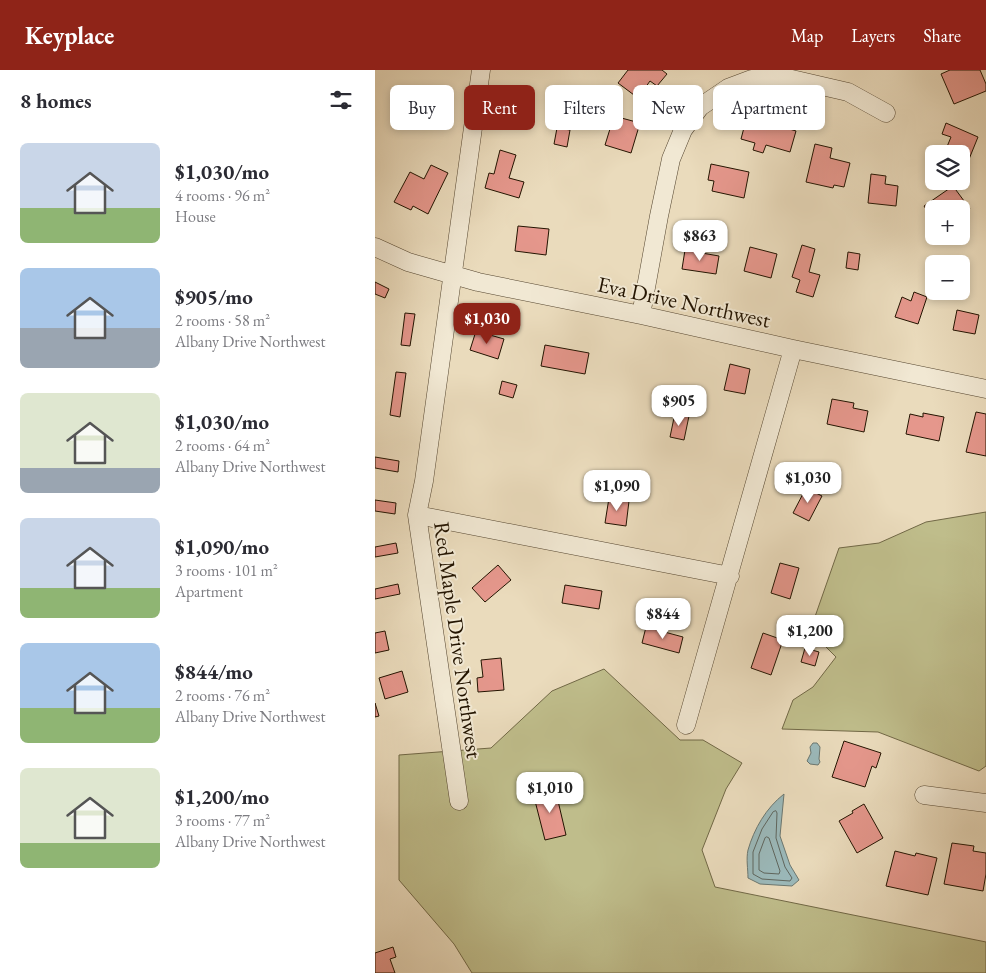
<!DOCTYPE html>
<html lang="en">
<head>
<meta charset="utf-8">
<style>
	:root { --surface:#fff; --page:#f7f7f7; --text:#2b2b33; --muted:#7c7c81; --accent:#8f2418 }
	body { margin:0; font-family:"EB Garamond",serif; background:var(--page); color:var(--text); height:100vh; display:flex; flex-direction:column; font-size:19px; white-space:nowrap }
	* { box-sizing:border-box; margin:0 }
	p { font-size:16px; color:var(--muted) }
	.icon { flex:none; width:28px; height:28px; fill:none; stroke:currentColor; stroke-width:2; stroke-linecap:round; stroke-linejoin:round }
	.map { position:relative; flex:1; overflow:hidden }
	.panel { display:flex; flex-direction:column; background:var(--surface); width:375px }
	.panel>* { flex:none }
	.banner { position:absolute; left:15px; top:15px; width:475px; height:45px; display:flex; gap:10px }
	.fabs { position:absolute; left:550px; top:75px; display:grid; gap:10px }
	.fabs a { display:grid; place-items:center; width:45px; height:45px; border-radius:8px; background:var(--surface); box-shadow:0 2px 8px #0003; font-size:25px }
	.price { position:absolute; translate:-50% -42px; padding:0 11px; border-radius:10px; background:#fff; color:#222; font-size:16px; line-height:32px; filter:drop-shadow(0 1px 2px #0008) }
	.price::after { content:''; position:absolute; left:50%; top:30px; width:15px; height:11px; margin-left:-8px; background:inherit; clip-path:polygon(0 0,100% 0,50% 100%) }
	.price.selected { background:var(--accent); color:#fff }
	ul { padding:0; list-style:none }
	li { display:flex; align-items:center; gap:15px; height:125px; padding:0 20px }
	li span { display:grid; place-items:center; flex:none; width:140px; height:100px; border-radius:8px; color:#555 }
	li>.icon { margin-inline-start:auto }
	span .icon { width:60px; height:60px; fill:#fffc; stroke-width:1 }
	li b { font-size:21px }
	h2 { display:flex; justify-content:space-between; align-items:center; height:60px; padding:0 20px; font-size:21px }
	.tag { padding:0 18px; border-radius:8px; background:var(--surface); box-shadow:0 2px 8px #0003; font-size:18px; line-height:45px }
	.tag.selected { background:var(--accent); color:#fff }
	header { display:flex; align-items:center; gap:30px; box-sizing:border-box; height:70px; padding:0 25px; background:var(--accent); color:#fff }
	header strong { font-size:24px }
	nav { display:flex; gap:28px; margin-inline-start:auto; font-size:18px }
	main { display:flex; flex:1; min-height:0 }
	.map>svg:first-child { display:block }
</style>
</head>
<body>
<header>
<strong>Keyplace</strong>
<nav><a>Map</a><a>Layers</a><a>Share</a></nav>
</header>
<main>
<section class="panel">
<h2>8 homes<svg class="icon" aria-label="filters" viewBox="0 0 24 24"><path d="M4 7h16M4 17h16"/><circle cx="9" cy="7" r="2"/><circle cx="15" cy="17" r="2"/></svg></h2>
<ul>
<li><span style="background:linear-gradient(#c9d6e8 65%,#8fb573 0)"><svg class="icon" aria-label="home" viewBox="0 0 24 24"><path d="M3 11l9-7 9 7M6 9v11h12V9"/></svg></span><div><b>$1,030/mo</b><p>4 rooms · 96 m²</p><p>House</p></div></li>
<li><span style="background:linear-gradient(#a9c7e8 60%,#9aa5b1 0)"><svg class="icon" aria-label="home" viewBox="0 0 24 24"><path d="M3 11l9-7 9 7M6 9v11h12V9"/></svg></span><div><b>$905/mo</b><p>2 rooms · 58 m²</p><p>Albany Drive Northwest</p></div></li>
<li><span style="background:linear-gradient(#dfe7d0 75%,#9aa5b1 0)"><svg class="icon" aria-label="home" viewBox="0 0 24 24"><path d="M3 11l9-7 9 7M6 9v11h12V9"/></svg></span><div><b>$1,030/mo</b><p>2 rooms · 64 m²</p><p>Albany Drive Northwest</p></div></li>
<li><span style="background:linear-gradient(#c9d6e8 70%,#8fb573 0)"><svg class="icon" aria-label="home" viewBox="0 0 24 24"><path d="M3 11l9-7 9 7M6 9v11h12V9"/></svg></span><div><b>$1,090/mo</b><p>3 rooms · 101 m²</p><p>Apartment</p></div></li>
<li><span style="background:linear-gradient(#a9c7e8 65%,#8fb573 0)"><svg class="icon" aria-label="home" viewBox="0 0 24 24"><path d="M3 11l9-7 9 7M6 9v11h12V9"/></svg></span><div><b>$844/mo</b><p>2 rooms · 76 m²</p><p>Albany Drive Northwest</p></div></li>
<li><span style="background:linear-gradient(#dfe7d0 75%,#8fb573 0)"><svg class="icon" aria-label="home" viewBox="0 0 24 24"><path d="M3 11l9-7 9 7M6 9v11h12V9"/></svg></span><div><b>$1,200/mo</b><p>3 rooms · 77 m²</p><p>Albany Drive Northwest</p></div></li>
</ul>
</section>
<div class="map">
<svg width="611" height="903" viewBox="0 0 611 903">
	<rect width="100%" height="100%" fill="#eadbbc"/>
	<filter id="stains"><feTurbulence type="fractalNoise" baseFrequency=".004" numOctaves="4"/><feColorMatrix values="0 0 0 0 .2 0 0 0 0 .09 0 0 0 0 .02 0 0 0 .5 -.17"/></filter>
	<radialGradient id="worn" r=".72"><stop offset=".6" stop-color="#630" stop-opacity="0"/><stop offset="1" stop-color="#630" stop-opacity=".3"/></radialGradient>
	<!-- green -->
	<path fill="#bfbd8b" stroke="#716846" d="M 611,442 L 611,696 L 604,701 L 503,662 L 407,659 L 418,630 L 438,617 L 461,587 L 435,561 L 464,478 L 504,473 L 551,452 Z
		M 229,599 L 305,670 L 328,670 L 367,693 L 351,719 L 327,780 L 340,817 L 611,872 L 611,903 L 97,903 L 79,874 L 24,810 L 24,685 L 116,678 L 177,621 Z"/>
	<!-- water -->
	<path fill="#9bb9ba" stroke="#6b7770" d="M 438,673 L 442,673 L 445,677 L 444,689 L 445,692 L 443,695 L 435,694 L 432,691 L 436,683 L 435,677 Z
		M 409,724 L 405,766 L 415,795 L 424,810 L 417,816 L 385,814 L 373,808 C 373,799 371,789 373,780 C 379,759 391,738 409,724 Z"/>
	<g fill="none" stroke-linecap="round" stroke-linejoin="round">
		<!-- shore -->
		<path stroke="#5f665e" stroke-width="1" d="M 401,741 L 402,743 L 401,768 L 410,797 L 417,808 L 415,811 L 387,809 L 378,804 L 378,782 L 387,759 L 398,742 Z
			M 392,767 L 394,768 L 405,801 L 404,804 L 389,803 L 384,800 L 384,784 L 390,768 Z"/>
	</g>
	<!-- building -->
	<path fill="#e5978c" stroke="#231401" d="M 253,0 L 287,0 L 292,4 L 282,16 L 275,11 L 263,28 L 243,13 Z
		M 575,0 L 605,0 L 611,14 L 611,21 L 579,34 L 566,4 Z
		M 239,46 L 265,53 L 256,83 L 230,75 Z
		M 384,47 L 412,54 L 411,58 L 421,61 L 415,82 L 391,75 L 388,83 L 378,80 L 380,73 L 366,69 L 371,50 L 383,53 Z
		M 571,53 L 603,67 L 590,99 L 586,97 L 586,84 L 569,84 L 576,67 L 567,64 Z
		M 182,58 L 195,60 L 192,77 L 179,74 Z
		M 440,74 L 457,78 L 455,88 L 475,93 L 469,117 L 459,115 L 458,118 L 431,112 Z
		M 125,80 L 141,85 L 134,108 L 149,112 L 144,128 L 110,118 L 114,103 L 119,104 Z
		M 336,94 L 374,102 L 369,128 L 337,121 L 339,111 L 333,110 Z
		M 56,95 L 73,103 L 53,144 L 38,136 L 36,140 L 19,132 L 35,102 L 49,109 Z
		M 496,104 L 511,106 L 510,114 L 523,116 L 521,136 L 493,133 Z
		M 578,116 L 595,139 L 586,145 L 586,139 L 559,139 L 559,151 L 549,136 Z
		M 143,156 L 174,159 L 171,185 L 140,181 Z
		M 427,175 L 440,179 L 434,202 L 445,205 L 438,227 L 421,222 L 425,210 L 417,207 Z
		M 375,177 L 402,184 L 396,208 L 369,201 Z
		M 310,180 L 344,186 L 341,204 L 307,199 Z
		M 473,182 L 485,184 L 483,200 L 471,198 Z
		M 570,189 L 578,190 L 577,194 L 569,194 Z
		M 0,212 L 14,219 L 10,228 L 0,224 Z
		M 539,222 L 552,227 L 543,254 L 520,247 L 527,227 L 536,231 Z
		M 582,240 L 604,245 L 600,264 L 578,260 Z
		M 30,243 L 40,244 L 35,276 L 26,275 Z
		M 101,261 L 129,269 L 123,289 L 95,280 Z
		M 170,275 L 214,283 L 210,304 L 166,296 Z
		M 355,294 L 375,299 L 370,324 L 349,320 Z
		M 21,302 L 31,303 L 25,347 L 15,345 Z
		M 127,311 L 142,315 L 138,328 L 124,324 Z
		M 457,329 L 479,333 L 478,338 L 493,341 L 489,362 L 452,354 Z
		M 601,342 L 611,344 L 611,386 L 591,382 Z
		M 300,343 L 314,346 L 309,370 L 295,367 Z
		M 548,343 L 569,347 L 564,371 L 531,364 L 535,344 L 548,347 Z
		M 0,387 L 24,391 L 23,402 L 0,398 Z
		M 431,418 L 447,426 L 434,451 L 418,443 Z
		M 234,428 L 254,431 L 251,456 L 230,453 Z
		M 0,430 L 21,433 L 20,444 L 0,441 Z
		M 21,473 L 23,483 L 0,487 L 0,477 Z
		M 405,493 L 424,498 L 415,529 L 396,523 Z
		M 123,495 L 136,510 L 110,532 L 97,518 Z
		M 23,514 L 25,524 L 0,529 L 0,519 Z
		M 190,515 L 227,521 L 224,539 L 187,533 Z
		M 271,557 L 308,567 L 304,583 L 267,573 Z
		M 10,561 L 14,580 L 0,583 L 0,563 Z
		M 388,563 L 408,570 L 396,605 L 376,598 Z
		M 430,578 L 444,582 L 440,596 L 426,592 Z
		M 126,588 L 129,620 L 103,622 L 102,608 L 108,607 L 106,590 Z
		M 27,601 L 33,622 L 10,629 L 4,608 Z
		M 0,633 L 4,646 L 0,647 Z
		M 469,671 L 506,683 L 501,698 L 497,696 L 490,717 L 457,707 Z
		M 180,718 L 191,765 L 170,770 L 158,723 Z
		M 489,734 L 508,768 L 482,783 L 464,751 L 478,743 L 477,741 Z
		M 577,773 L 599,776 L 598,781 L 611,783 L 611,804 L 608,821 L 569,814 Z
		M 520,781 L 540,786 L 541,783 L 562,788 L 553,825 L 511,816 Z
		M 18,877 L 21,887 L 15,889 L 20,903 L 0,903 L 0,883 Z"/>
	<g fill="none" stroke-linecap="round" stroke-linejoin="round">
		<defs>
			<path id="street" d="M 0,177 L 33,192 L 103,212 L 266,245 L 418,279 L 611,319
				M 266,245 L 284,146 L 296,89 L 308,60 L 325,37 L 353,18 L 377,9 L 408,7 L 473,22 L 511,43
				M 42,445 L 355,506
				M 311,655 L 418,279
				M 549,725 L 611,733
				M 84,731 L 42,445 L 49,411 L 106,0"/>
		</defs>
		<!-- street casing -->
		<use href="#street" stroke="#554630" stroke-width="19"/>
		<!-- street -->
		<use href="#street" stroke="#f1e8d3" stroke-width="18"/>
	</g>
	<g text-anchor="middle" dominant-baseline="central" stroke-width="4" stroke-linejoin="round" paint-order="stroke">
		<!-- street labels -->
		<g font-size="22" fill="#231401" stroke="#f1e8d3">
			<text transform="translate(309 232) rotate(12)">Eva Drive Northwest</text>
			<text transform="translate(83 570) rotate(82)">Red Maple Drive Northwest</text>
		</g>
	</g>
	<rect width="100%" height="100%" filter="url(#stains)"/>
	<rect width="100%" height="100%" fill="url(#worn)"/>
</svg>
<div class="fabs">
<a><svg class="icon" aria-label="layers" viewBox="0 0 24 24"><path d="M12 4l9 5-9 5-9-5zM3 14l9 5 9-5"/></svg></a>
<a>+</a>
<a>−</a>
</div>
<b class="price" style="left:325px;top:192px">$863</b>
<b class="price selected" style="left:112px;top:275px">$1,030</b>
<b class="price" style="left:304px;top:357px">$905</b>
<b class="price" style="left:433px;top:434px">$1,030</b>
<b class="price" style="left:242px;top:442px">$1,090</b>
<b class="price" style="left:288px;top:570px">$844</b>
<b class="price" style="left:435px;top:587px">$1,200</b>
<b class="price" style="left:175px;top:744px">$1,010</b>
<div class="banner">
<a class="tag">Buy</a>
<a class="tag selected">Rent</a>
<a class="tag">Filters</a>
<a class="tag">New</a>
<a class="tag">Apartment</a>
</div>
</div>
</main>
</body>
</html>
